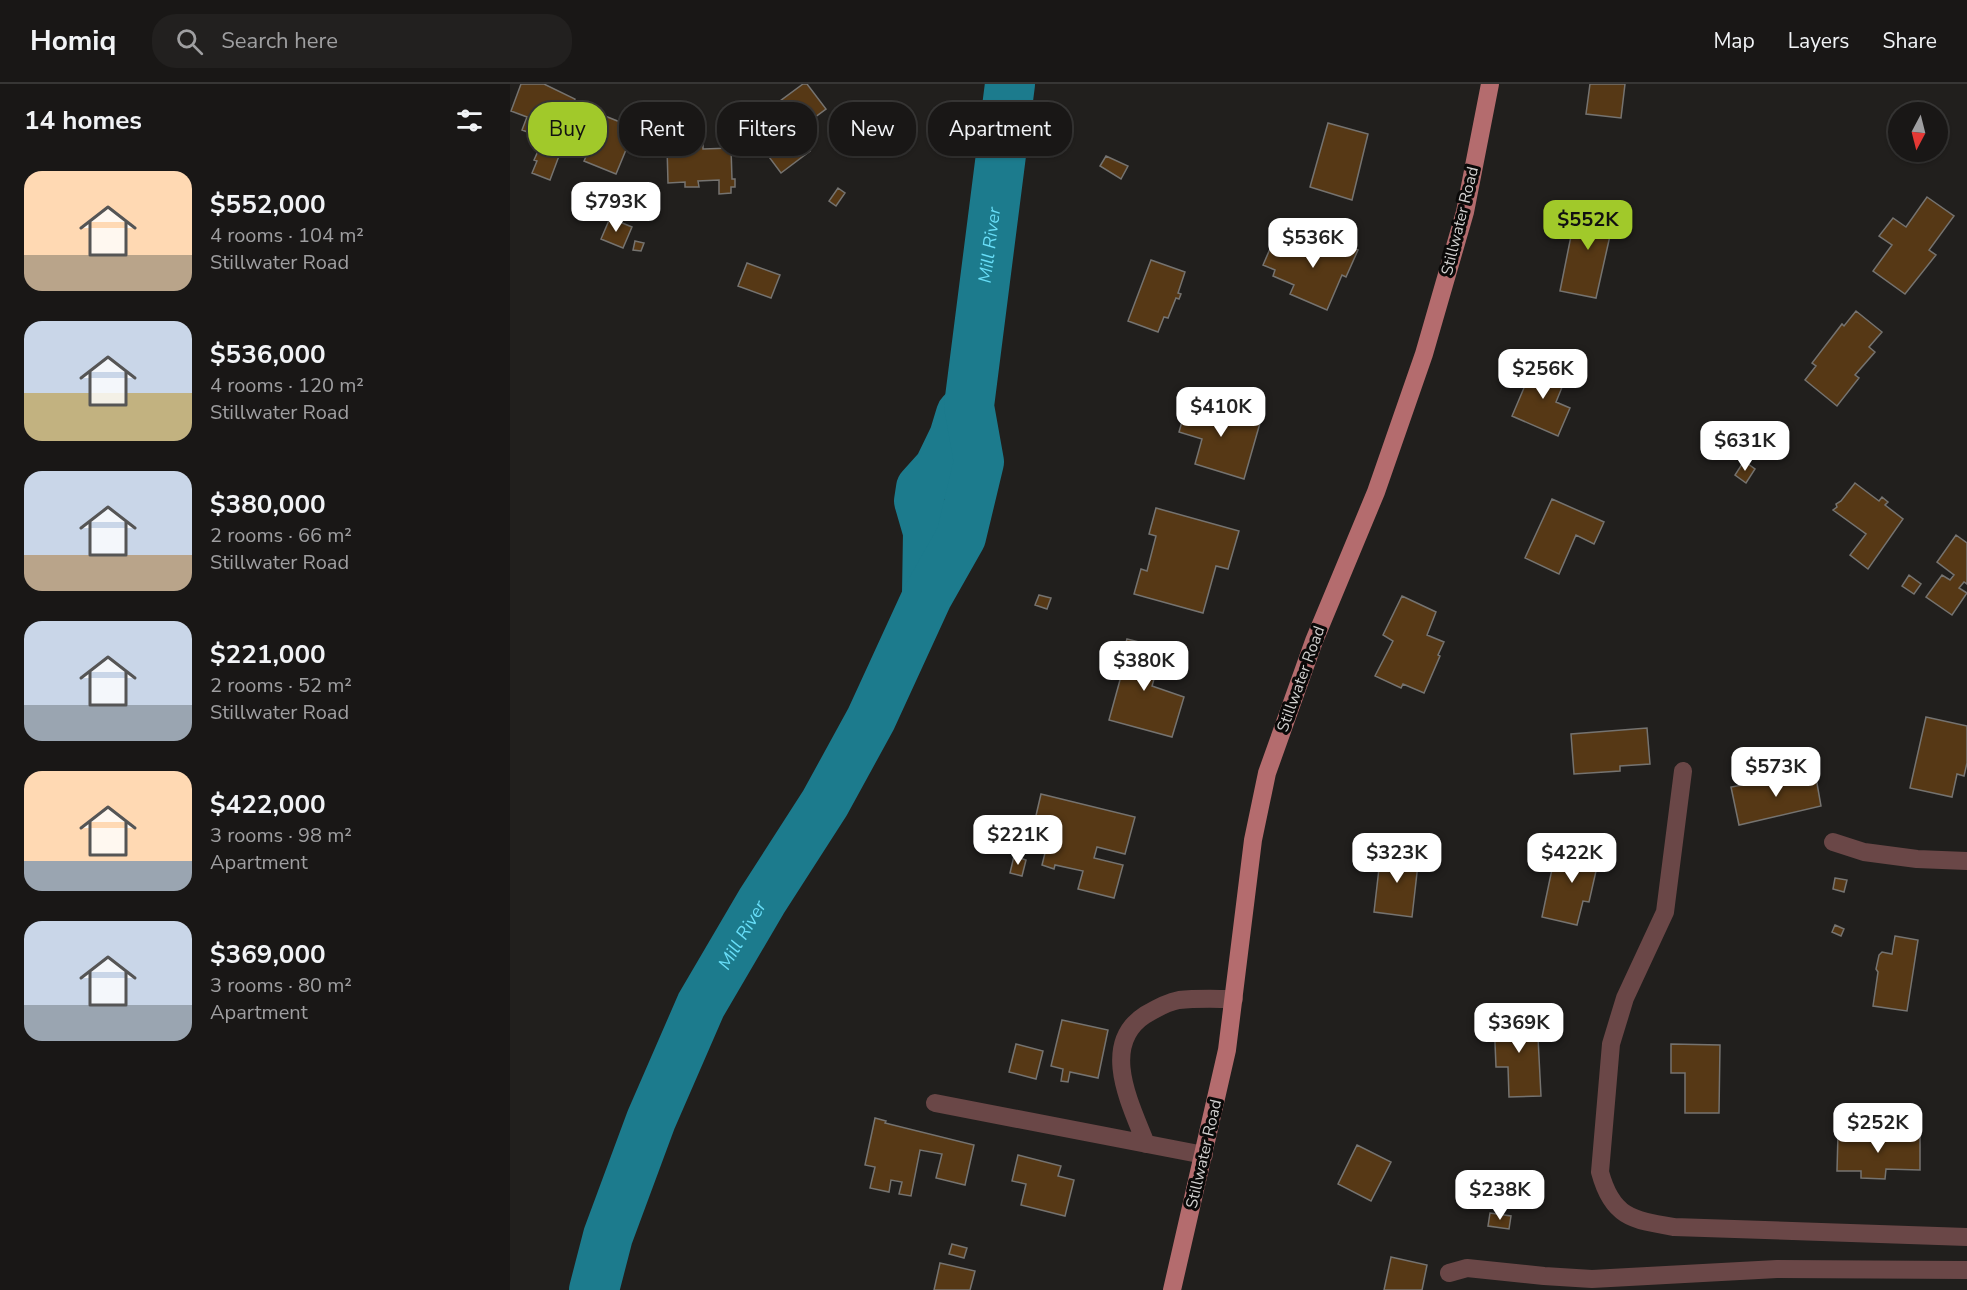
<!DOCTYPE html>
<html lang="en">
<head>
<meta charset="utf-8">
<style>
	:root { --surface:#191716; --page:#22201f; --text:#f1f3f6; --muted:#9f9fa1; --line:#373635; --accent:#a1c92a }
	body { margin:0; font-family:"Nunito Sans",sans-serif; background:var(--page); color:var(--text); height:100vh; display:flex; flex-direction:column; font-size:22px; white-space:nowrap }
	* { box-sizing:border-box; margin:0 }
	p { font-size:20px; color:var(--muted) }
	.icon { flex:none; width:33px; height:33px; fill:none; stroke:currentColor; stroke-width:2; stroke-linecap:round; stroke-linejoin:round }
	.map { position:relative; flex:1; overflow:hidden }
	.panel { display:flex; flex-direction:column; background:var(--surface); width:510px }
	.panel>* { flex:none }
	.hud { position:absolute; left:18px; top:18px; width:570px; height:54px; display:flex; gap:12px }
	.needle { width:39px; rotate:187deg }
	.buttons { position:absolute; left:1378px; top:18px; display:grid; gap:12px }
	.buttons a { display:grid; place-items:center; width:60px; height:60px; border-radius:50%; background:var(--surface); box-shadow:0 2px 4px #0004,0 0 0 2px var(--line); font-size:30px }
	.price { position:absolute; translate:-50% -51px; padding:0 14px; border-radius:12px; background:#fff; color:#222; font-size:20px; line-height:39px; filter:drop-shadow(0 2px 3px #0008) }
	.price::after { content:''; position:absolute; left:50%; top:36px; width:18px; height:14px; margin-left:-9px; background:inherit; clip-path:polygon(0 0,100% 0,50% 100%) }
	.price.selected { background:var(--accent); color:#111 }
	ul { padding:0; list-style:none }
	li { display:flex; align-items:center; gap:18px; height:150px; padding:0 24px }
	li span { display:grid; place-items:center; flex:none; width:168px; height:120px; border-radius:18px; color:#555 }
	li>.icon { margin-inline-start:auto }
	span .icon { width:72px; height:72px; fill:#fffc; stroke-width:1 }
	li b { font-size:26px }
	h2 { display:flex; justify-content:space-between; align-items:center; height:72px; padding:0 24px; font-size:26px }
	.tag { padding:0 21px; border-radius:24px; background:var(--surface); box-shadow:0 2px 4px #0004,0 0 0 2px var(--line); font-size:21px; line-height:54px }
	.tag.selected { background:var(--accent); color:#111 }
	header { display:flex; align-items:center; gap:36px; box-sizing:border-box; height:84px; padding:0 30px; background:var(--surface); border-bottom:2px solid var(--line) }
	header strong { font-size:28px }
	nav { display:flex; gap:33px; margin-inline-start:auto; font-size:21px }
	.search { width:420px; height:54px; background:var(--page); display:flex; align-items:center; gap:15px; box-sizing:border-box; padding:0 21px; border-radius:24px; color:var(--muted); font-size:22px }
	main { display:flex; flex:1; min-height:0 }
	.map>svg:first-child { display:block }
</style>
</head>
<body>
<header>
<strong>Homiq</strong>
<div class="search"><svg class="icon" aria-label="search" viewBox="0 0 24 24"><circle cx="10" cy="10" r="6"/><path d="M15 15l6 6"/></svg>Search here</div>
<nav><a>Map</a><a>Layers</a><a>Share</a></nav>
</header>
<main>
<section class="panel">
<h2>14 homes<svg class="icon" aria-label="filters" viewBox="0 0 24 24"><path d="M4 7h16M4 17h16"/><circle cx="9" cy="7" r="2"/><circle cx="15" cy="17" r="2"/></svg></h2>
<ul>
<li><span style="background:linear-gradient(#ffd9b3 70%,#b9a48a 0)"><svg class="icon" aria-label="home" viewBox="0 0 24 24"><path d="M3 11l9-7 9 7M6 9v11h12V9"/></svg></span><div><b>$552,000</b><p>4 rooms · 104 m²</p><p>Stillwater Road</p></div></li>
<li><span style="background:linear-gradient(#c9d6e8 60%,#c2b280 0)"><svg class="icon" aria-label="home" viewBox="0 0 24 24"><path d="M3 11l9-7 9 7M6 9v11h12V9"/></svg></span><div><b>$536,000</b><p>4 rooms · 120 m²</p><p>Stillwater Road</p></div></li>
<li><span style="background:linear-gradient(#c9d6e8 70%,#b9a48a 0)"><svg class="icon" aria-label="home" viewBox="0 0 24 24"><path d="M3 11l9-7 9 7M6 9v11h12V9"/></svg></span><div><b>$380,000</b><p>2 rooms · 66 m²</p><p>Stillwater Road</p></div></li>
<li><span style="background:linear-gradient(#c9d6e8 70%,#9aa5b1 0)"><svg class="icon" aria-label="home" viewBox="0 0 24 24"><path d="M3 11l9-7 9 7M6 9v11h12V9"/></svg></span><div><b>$221,000</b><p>2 rooms · 52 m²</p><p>Stillwater Road</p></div></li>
<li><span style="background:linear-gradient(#ffd9b3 75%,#9aa5b1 0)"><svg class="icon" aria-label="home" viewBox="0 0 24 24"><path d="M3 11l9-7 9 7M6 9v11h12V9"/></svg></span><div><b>$422,000</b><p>3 rooms · 98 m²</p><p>Apartment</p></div></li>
<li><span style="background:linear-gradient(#c9d6e8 70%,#9aa5b1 0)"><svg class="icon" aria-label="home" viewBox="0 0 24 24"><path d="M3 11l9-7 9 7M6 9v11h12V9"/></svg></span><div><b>$369,000</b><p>3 rooms · 80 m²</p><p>Apartment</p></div></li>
</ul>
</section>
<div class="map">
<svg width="1457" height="1206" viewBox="0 0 1457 1206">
	<rect width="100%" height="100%" fill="#211f1d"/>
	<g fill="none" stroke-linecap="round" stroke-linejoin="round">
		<!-- river -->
		<g stroke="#1c7b8d" stroke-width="50">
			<path d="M 417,510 L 418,448 L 409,417 L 411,404 L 429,384 L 444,353 L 451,330 L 459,322"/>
			<path id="s1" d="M 84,1206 L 98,1152 L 141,1036 L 191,921 L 252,817 L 315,719 L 361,635 L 417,513 L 451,453 L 469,378 L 459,322 L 500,0"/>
		</g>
	</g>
	<!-- building -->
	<path fill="#563815" stroke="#757370" stroke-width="1.5" d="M 11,0 L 34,0 L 65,15 L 48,59 L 12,46 L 17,33 L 1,27 Z
		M 293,0 L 297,0 L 316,25 L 285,48 L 300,67 L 271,89 L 236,42 Z
		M 1080,0 L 1115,0 L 1111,34 L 1076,30 Z
		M 90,30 L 125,44 L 106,90 L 74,77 L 79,66 L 77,65 Z
		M 818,39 L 858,50 L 842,116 L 800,103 Z
		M 33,56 L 52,64 L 40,96 L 22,89 L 27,77 L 24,76 Z
		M 193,61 L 193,65 L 221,64 L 222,95 L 225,95 L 225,103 L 221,103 L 221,109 L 209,110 L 209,96 L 188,97 L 189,103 L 175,103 L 175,98 L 158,99 L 157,63 Z
		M 596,72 L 618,82 L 611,95 L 590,82 Z
		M 328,104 L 335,109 L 326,122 L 319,117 Z
		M 1417,113 L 1444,132 L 1419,166 L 1426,171 L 1395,210 L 1363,187 L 1382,161 L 1369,152 L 1383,134 L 1396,143 Z
		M 1074,117 L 1106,125 L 1086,214 L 1050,207 L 1061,152 L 1065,153 Z
		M 100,134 L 122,143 L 113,164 L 91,155 Z
		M 808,149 L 848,166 L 836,193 L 832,191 L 817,226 L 780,210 L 784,201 L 763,192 L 765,186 L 753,181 L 763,158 L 797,172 Z
		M 125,157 L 134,159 L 131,167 L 123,166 Z
		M 641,176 L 675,188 L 668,209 L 671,210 L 669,215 L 666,214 L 658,234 L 654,233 L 648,248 L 618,237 Z
		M 237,179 L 270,191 L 261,214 L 228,202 Z
		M 1346,227 L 1372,248 L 1359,263 L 1365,268 L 1345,291 L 1349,294 L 1327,322 L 1295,296 L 1306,282 L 1302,279 L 1332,240 L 1334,242 Z
		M 1025,278 L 1057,291 L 1046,318 L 1060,324 L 1048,352 L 1002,332 Z
		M 678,317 L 720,331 L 722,324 L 732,327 L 730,334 L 750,339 L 734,395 L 685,380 L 692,355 L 669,348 Z
		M 1234,377 L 1245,385 L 1236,399 L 1225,391 Z
		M 1345,399 L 1369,417 L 1372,413 L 1378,418 L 1375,421 L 1393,435 L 1358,485 L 1340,471 L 1356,450 L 1323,426 L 1327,423 L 1326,420 L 1331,417 Z
		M 1042,415 L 1094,438 L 1084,460 L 1066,451 L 1049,490 L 1015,474 Z
		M 646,424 L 729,447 L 718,485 L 706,482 L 693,529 L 624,510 L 631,485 L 637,487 L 646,452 L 639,450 Z
		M 1446,451 L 1457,459 L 1457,500 L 1454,498 L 1449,504 L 1457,509 L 1442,531 L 1416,513 L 1432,491 L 1440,496 L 1444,491 L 1427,478 Z
		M 1399,491 L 1411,500 L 1404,510 L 1392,502 Z
		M 529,511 L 541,514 L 537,525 L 525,521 Z
		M 892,512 L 926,528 L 917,551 L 934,558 L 928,571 L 930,572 L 914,609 L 893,600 L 891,604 L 865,592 L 883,557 L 873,551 Z
		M 617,555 L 653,564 L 642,602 L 674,613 L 662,653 L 599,636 L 610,596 L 611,587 L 608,586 Z
		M 1416,633 L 1457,642 L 1457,679 L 1454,692 L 1447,690 L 1442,713 L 1400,704 Z
		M 1137,644 L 1140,680 L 1110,682 L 1110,687 L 1064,690 L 1061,650 Z
		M 1305,688 L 1311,722 L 1229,741 L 1221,703 Z
		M 531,710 L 625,733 L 615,770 L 587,763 L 584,774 L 613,781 L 604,814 L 568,805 L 573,787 L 545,781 L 544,785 L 532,781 L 538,757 L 521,753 Z
		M 1060,758 L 1091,765 L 1079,818 L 1073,817 L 1067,841 L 1032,833 L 1042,785 L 1053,787 Z
		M 871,767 L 909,771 L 902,833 L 864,828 Z
		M 504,772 L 516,776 L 512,792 L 500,789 Z
		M 1325,794 L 1337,796 L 1334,808 L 1323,805 Z
		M 1325,841 L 1334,845 L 1331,852 L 1322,848 Z
		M 1385,852 L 1408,856 L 1397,927 L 1363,922 L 1368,888 L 1366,885 L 1369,871 L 1372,868 L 1382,870 Z
		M 1020,932 L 1020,935 L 1027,934 L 1031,1012 L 999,1013 L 998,983 L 986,983 L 984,934 Z
		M 552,936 L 598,946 L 588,994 L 560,988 L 558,998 L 551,997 L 553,985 L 541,982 Z
		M 506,960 L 533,967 L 526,995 L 499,988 Z
		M 1161,960 L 1210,961 L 1209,1029 L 1175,1029 L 1175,989 L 1161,989 Z
		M 365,1034 L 376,1037 L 375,1039 L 464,1061 L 455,1101 L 426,1094 L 432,1070 L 410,1066 L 401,1112 L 389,1110 L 392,1098 L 381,1096 L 379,1108 L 360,1104 L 365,1083 L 355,1081 Z
		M 1328,1050 L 1410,1052 L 1410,1086 L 1376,1085 L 1375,1095 L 1351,1094 L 1351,1087 L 1327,1087 Z
		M 847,1061 L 881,1078 L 861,1117 L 828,1100 Z
		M 508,1071 L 551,1082 L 548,1092 L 564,1096 L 555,1132 L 511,1121 L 516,1100 L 502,1097 Z
		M 980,1129 L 1001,1132 L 999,1145 L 978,1142 Z
		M 442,1160 L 457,1164 L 454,1174 L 439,1170 Z
		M 881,1173 L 917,1181 L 912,1206 L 874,1206 Z
		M 430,1179 L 465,1187 L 460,1206 L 424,1206 Z"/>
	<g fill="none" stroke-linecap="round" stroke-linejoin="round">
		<!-- minor -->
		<path stroke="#6a4747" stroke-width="18" d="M 1173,687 L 1155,828 L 1115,914 L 1101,960 L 1090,1088 C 1102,1133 1122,1136 1164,1143 L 1457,1153
			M 1323,758 L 1354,768 L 1407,775 L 1457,777
			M 425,1019 L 694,1071
			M 636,1060 C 621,1021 589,961 635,931 C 645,925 658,918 669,916 C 687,914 706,915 724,915
			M 939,1189 L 957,1184 L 1034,1192 L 1082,1195 L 1267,1185 L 1457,1186"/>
		<!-- major -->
		<path stroke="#b46c6e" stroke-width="18" d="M 662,1206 L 717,966 L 743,756 L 757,689 L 804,557 L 866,408 L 914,270 L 955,128 L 980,0"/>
	</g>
	<g text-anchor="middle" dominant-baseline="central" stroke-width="6" stroke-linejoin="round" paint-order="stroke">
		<!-- street labels -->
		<g font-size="16" fill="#d2d1d0" stroke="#0a0908">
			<text transform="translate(950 137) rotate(-76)">Stillwater Road</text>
			<text transform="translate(791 595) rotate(-70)">Stillwater Road</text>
			<text transform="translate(694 1070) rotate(-77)">Stillwater Road</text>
		</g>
		<!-- water labels -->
		<g font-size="18" font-style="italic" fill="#68def8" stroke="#0a0908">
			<text stroke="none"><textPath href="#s1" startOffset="1137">Mill River</textPath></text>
			<text stroke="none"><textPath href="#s1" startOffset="386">Mill River</textPath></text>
		</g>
	</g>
</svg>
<div class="buttons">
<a><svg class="needle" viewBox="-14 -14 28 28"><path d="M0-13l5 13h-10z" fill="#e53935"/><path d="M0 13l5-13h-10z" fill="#9f9fa1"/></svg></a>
</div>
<b class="price" style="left:106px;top:149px">$793K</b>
<b class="price selected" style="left:1078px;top:167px">$552K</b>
<b class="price" style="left:803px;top:185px">$536K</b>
<b class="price" style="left:1033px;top:316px">$256K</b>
<b class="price" style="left:711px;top:354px">$410K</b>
<b class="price" style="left:1235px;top:388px">$631K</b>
<b class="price" style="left:634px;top:608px">$380K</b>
<b class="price" style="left:1266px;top:714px">$573K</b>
<b class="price" style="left:508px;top:782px">$221K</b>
<b class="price" style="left:887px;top:800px">$323K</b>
<b class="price" style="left:1062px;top:800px">$422K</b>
<b class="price" style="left:1009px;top:970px">$369K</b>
<b class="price" style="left:1368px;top:1070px">$252K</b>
<b class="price" style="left:990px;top:1137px">$238K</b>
<div class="hud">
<a class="tag selected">Buy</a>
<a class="tag">Rent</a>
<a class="tag">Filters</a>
<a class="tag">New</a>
<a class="tag">Apartment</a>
</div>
</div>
</main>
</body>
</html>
